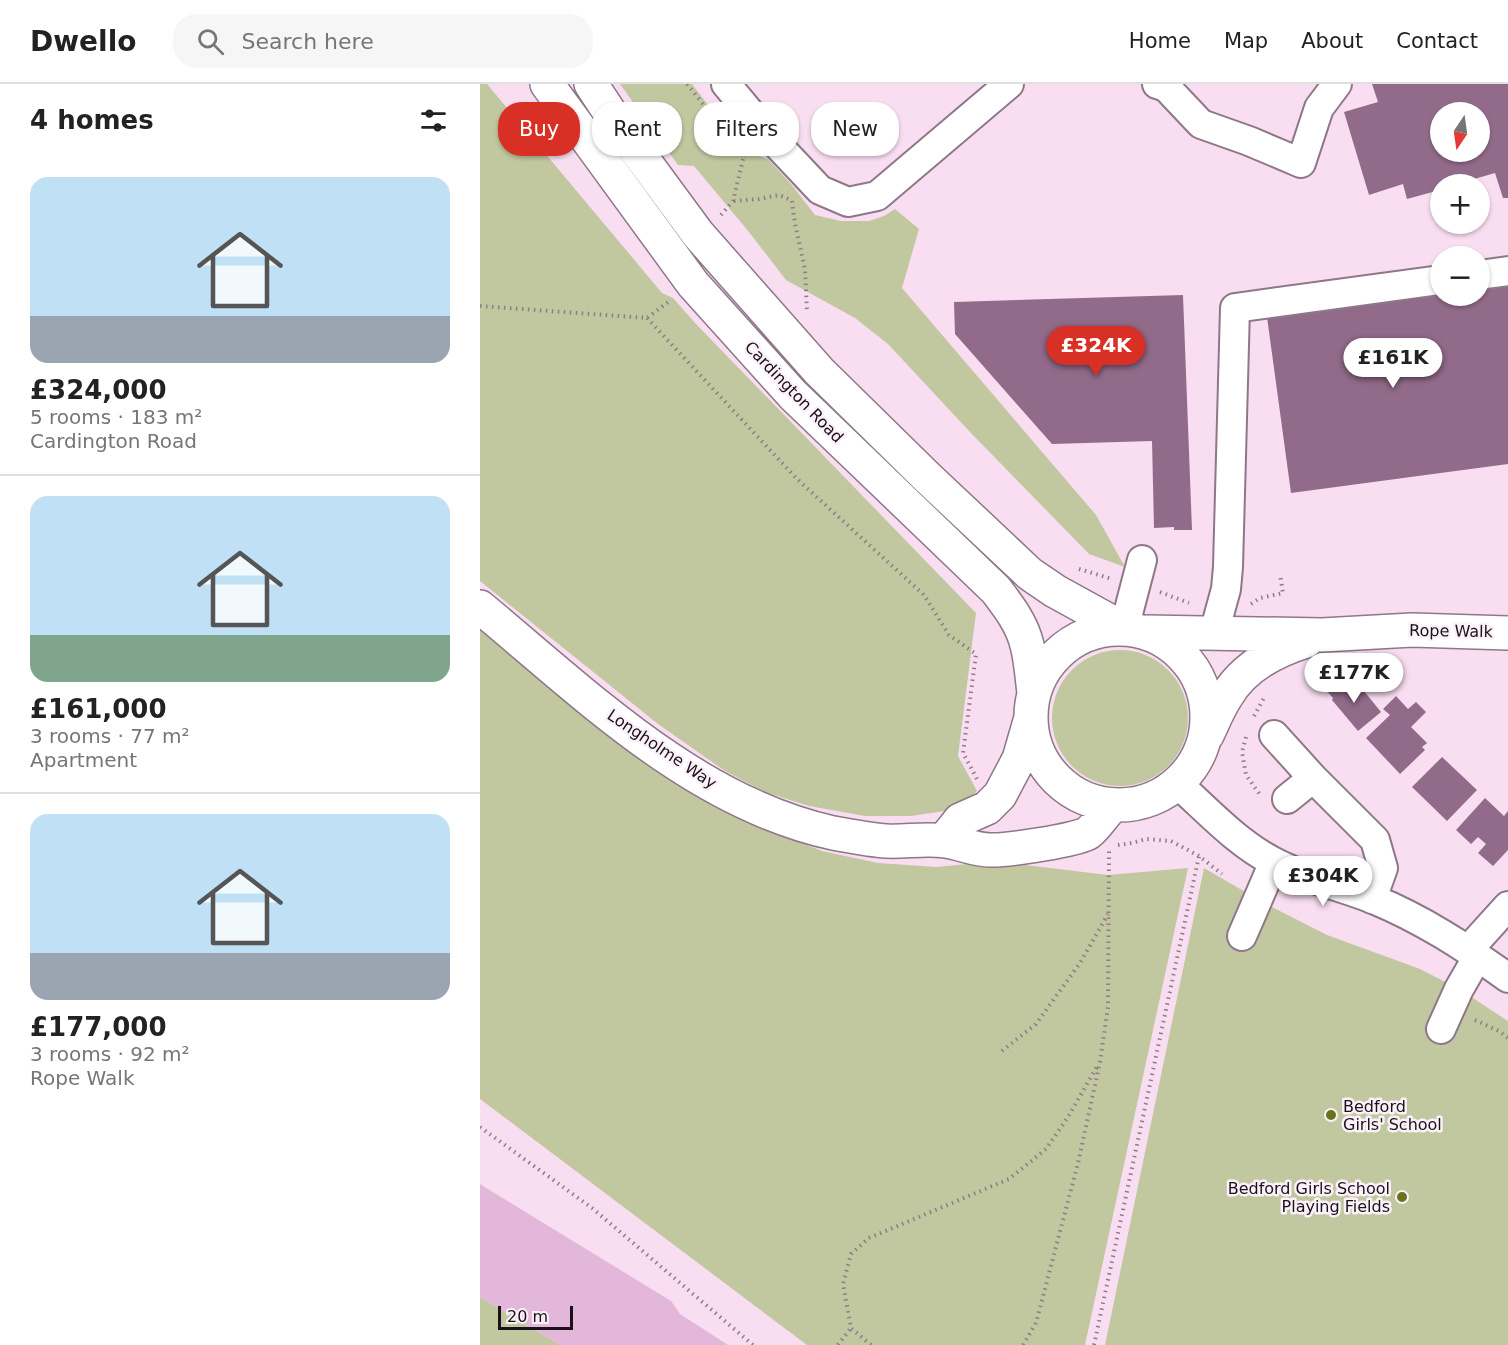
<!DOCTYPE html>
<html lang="en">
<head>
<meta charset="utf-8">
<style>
	:root { --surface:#fff; --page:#f6f6f6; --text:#222; --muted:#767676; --line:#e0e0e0; --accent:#d93025 }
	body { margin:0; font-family:"DejaVu Sans",sans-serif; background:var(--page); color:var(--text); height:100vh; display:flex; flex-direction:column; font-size:22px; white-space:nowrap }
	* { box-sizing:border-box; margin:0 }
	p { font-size:20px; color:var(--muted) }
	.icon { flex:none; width:33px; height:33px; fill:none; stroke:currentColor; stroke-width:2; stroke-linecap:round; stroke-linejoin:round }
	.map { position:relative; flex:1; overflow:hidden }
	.panel { display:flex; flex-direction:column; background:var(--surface); width:480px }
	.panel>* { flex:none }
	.top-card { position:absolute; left:18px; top:18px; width:570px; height:54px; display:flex; gap:12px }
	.needle { width:39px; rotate:193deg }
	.fabs { position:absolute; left:950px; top:18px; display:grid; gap:12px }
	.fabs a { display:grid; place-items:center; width:60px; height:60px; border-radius:50%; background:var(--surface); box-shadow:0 2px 4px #0004; font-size:30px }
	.scale { position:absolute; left:18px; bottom:15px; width:75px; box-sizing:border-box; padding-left:6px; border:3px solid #1b1219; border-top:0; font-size:16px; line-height:21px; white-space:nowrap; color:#1b1219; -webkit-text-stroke:4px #fcf1f9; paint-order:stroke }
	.price { position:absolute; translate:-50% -51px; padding:0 14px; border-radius:21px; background:#fff; color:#222; font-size:20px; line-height:39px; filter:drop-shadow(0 2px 3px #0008) }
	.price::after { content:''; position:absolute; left:50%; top:36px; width:18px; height:14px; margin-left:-9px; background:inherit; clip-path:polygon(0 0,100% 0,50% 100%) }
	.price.active { background:var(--accent); color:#fff }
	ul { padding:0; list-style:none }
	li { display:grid; align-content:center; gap:12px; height:318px; padding:0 30px }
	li+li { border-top:2px solid var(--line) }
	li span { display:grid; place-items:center; height:186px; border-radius:18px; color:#555 }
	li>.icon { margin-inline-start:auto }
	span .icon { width:108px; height:108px; fill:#fffc; stroke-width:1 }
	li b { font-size:26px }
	h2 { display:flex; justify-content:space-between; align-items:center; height:72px; padding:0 30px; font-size:26px }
	.tag { padding:0 21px; border-radius:24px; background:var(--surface); box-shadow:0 2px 4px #0004; font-size:21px; line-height:54px }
	.tag.active { background:var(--accent); color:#fff }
	header { display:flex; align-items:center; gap:36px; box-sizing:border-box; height:84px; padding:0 30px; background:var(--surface); border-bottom:2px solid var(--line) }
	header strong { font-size:28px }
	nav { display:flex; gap:33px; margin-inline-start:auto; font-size:21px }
	.search { width:420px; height:54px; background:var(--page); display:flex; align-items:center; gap:15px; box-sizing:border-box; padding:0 21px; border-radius:24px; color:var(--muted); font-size:22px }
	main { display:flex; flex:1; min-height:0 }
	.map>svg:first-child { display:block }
</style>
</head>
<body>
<header>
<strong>Dwello</strong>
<div class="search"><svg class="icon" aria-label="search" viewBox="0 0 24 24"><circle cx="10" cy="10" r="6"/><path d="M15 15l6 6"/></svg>Search here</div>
<nav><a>Home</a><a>Map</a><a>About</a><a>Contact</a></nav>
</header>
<main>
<section class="panel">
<h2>4 homes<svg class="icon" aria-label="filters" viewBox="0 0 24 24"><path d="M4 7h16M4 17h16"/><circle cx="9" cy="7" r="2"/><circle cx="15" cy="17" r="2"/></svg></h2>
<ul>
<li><span style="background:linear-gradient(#bfe0f5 75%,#9aa5b1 0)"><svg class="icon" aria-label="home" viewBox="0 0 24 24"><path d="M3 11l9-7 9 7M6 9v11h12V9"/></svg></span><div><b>£324,000</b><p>5 rooms · 183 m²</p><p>Cardington Road</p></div></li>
<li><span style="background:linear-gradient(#bfe0f5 75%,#7fa58c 0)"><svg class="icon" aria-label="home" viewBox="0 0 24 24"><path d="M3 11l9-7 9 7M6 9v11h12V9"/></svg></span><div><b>£161,000</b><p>3 rooms · 77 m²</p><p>Apartment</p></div></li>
<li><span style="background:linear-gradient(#bfe0f5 75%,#9aa5b1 0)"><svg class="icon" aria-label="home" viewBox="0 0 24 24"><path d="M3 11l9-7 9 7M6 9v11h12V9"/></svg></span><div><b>£177,000</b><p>3 rooms · 92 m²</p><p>Rope Walk</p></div></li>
</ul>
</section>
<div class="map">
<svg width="1028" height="1261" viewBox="0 0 1028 1261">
	<rect width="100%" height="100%" fill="#f9def2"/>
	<!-- green -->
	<path fill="#c1c79f" d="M 0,0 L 7,0 L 182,209 L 193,214 L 216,240 L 496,529 L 478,672 L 497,707 L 478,725 L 431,732 L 385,732 L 329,722 L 285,708 L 245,687 L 178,640 L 0,497 Z
		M 140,0 L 212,0 L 248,47 L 270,69 L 288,75 L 311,100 L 335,131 L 361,137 L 389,137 L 404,132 L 415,125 L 439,145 L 422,204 L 616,431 L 645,483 L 609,470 L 490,348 L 408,260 L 375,234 L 306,196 L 269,148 L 214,82 L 198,81 Z
		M 0,536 L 277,741 L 342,767 L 398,779 L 456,783 L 542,775 L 545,781 L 628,791 L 708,784 L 605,1261 L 327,1261 L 0,1015 Z
		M572 634a68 68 0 1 1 136 0a68 68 0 1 1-136 0Z
		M 724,784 L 786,820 L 847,851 L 940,885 L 979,905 L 1028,937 L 1028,1261 L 625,1261 Z
		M 0,1213 L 80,1261 L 0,1261 Z"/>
	<!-- water -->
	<path fill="#e2b7d9" d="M 0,1100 L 191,1217 L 200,1230 L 248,1261 L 80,1261 L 0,1213 Z"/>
	<!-- building -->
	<path fill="#926b8a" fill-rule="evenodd" d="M 892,0 L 1028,0 L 1028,114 L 1023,114 L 1015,89 L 977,100 L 960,100 L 960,106 L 927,115 L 923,100 L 889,111 L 864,28 L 898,18 ZM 960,28 L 999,28 L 999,68 L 960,68 Z
		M 1028,201 L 1028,380 L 811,409 L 787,233 L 960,210 L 960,212 L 999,212 L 999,205 Z
		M 703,211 L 712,446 L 694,446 L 694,443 L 674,444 L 672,357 L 572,360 L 475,250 L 474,218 Z
		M 861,596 L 867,603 L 875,596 L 901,628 L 878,647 L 852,616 L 853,614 L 847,607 Z
		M 916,612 L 928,625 L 936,618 L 946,628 L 931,643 L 947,659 L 942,663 L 945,666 L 920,690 L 886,654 L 910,631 L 903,625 Z
		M 962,673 L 997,706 L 967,737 L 932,703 Z
		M 1005,714 L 1024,732 L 1028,727 L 1028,766 L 1013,782 L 998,769 L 1006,760 L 998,753 L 991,760 L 976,746 Z"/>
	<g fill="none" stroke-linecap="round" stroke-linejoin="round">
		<defs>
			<path id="minor" d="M 246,0 L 291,54 L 340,106 L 368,118 L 397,112 L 529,0
				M 677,0 L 686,3 L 721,40 L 769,57 L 821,79 L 839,24 L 857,0
				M 999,191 L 1028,187
				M 644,545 L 662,476
				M 734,549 L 746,505 L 748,483 L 755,224 L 960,196
				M 794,651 L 833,694 L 895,756 L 903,784 L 892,815
				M 698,700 C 728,727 757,759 794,778 C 826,795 860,802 893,815 C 942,835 985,863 1028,894
				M 807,715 L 833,694
				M 762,852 L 794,778
				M 989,865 L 1028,822
				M 961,945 L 979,905 L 998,872"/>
			<path id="major" d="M 67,0 L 213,200 L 313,311 L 516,506 C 529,523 542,540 547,561 C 551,576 552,593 554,609
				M 111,0 L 140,44 L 218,150 L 339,287 L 447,393 L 550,490 L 575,507 L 644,545
				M 0,523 C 105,610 215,719 353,749 C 370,752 389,756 406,757 C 425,758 447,754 465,757 C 480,759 495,766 510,766 C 523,767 599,756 608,749 C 617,742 624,730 632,722
				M551 633a88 88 0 1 1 176 0a88 88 0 1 1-176 0Z
				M 667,548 L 842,551 L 932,546 L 1028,549
				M 727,651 C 733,639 738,625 746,613 C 763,583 794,567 826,557
				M 464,756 L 480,736 L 507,724 L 520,711 L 539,675 L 550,637"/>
		</defs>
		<!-- minor casing -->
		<use href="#minor" stroke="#8e7789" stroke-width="32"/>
		<!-- major casing -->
		<use href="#major" stroke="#8e7789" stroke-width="36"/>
		<!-- path -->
		<path stroke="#8f7c8a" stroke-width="4" stroke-dasharray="1.5 4.5" stroke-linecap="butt" d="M 207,0 L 264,71
			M 254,117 L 279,115 L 299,111 L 311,116
			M 312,117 L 315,140 L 325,185 L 327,228
			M 241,131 L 253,117 L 264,71 L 270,67
			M 0,222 L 167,234 L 191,216
			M 167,234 L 317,395 L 444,511 L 469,551 L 496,570 L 483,669 L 497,695
			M 599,485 L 632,495
			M 680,508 L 709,519
			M 771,520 L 780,514 L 803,509 L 800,490
			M 774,632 L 785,612
			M 766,653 L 762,668 L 766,691 L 781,712
			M 638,761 L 652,759 L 666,755 L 691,757 L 719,772 L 742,790
			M 995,936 L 1019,947 L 1028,954
			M 522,967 L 556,940 L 600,879 L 628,830
			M 0,1043 L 112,1124 L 273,1261
			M 358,1261 L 371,1244
			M 391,1261 L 371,1244 L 363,1200 L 371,1170 L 389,1154 L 529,1095 L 566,1065 L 588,1033 L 618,981
			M 543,1261 L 556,1239 L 598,1079 L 620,978 L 628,923 L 629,767
			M 614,1261 L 719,772"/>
		<!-- minor -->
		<use href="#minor" stroke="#fff" stroke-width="28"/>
		<!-- major -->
		<use href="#major" stroke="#fff" stroke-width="33"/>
	</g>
	<!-- markers -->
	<g fill="#6a721a" stroke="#fcf1f9" stroke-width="2">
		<circle cx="851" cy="1031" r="6"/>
		<circle cx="922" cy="1113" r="6"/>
	</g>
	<g text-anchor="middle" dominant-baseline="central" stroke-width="5" stroke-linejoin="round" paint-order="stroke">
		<!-- street labels -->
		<g font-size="16" fill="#1b1219" stroke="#fcf1f9">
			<text transform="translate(314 308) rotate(46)">Cardington Road</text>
			<text transform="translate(971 547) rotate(1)">Rope Walk</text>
			<text transform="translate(182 665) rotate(34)">Longholme Way</text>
		</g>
		<!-- poi labels -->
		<g font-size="16" fill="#1b1219" stroke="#fcf1f9" text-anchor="start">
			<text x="863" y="1022">Bedford<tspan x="863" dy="18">Girls' School</tspan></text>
			<text x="910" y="1104" text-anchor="end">Bedford Girls School<tspan x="910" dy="18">Playing Fields</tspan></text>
		</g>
	</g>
</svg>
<div class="fabs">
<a><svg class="needle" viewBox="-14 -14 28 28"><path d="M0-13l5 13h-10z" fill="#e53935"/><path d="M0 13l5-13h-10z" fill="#767676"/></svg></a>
<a>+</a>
<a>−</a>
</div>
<div class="scale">20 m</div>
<b class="price active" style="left:616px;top:293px">£324K</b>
<b class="price" style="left:913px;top:305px">£161K</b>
<b class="price" style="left:874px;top:620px">£177K</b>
<b class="price" style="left:843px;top:823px">£304K</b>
<div class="top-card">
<a class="tag active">Buy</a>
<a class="tag">Rent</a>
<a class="tag">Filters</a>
<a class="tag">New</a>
</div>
</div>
</main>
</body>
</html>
